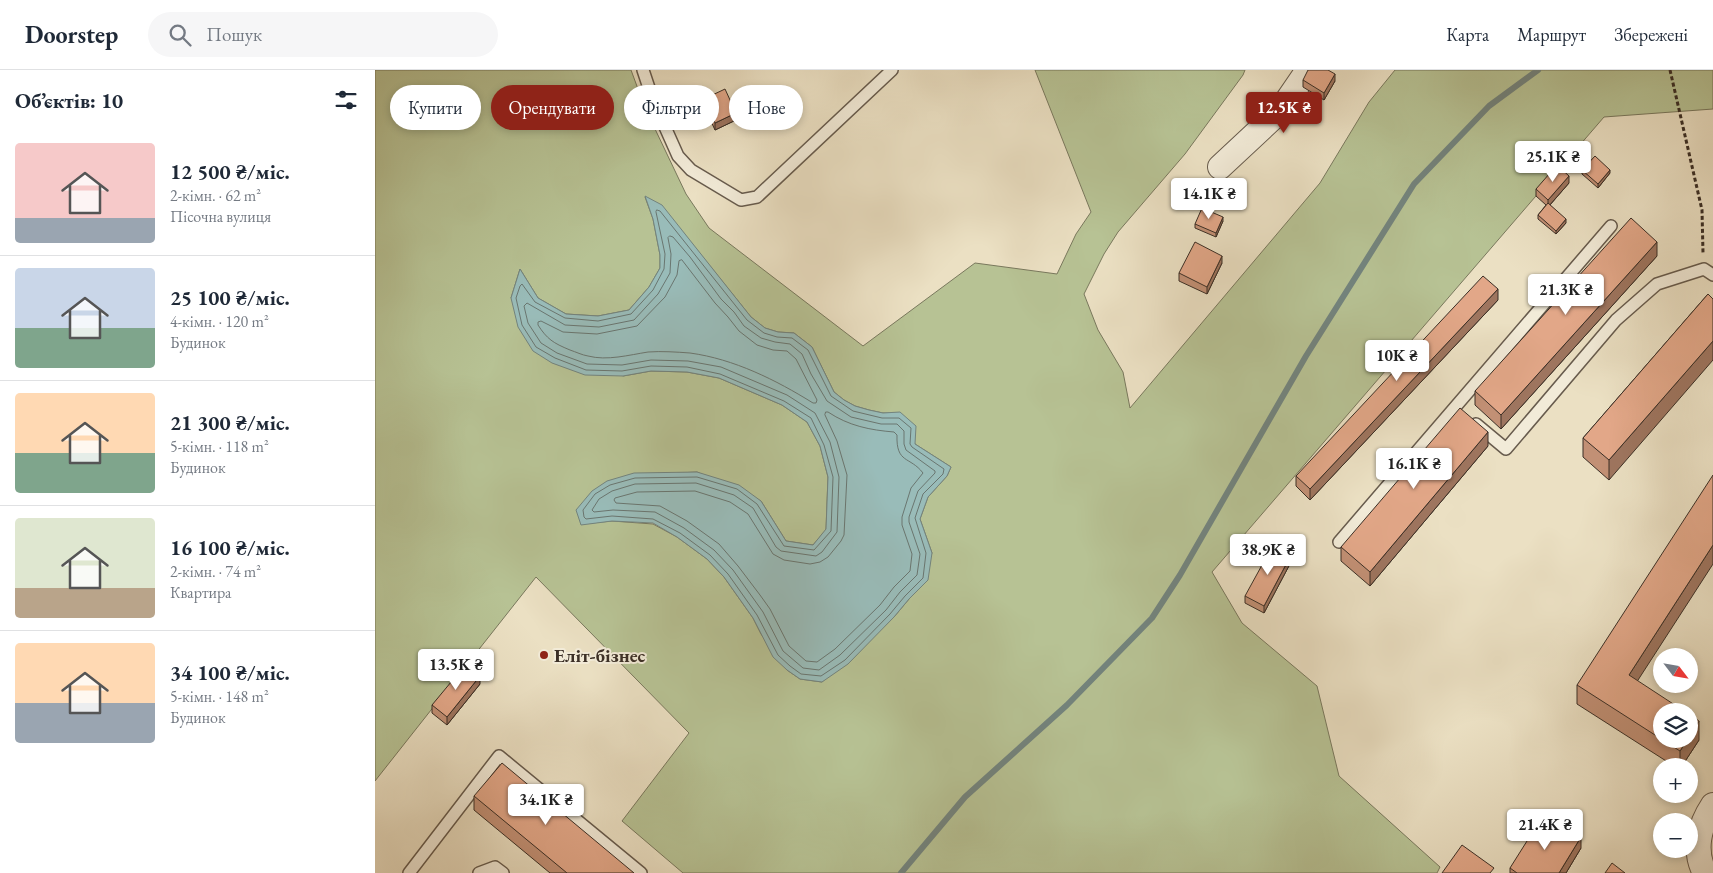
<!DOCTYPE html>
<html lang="uk">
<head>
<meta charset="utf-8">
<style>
	:root { --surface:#fff; --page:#f6f6f7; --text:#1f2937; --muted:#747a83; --line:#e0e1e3; --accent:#8f2418 }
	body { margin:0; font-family:"EB Garamond",serif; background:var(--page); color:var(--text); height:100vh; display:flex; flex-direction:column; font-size:19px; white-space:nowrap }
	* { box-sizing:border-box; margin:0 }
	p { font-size:16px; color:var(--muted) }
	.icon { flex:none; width:28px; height:28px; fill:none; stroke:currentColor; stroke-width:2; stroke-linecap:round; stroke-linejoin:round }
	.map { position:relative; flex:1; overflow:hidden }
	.details { display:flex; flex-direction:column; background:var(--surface); width:375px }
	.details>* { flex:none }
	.banner { position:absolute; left:15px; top:15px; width:475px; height:45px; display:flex; gap:10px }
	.needle { width:32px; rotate:121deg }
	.controls { position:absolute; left:1278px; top:578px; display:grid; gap:10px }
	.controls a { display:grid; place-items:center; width:45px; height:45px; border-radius:50%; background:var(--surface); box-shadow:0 2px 8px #0003; font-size:25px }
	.price { position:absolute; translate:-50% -42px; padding:0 11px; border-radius:5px; background:#fff; color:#222; font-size:16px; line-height:32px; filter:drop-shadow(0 1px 2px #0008) }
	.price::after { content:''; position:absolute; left:50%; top:30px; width:15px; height:11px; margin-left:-8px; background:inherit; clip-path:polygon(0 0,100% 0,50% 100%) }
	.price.on { background:var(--accent); color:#fff }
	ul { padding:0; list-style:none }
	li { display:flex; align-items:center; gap:15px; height:125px; padding:0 15px }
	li+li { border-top:1px solid var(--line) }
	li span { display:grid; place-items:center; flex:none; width:140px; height:100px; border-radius:5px; color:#555 }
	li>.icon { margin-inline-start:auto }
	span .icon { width:60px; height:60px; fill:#fffc; stroke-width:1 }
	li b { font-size:21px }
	h2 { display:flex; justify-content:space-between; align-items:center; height:60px; padding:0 15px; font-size:21px }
	.tag { padding:0 18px; border-radius:22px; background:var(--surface); box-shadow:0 2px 8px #0003; font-size:18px; line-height:45px }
	.tag.on { background:var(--accent); color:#fff }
	header { display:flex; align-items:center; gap:30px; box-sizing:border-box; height:70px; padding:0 25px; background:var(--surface); border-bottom:1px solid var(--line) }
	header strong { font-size:24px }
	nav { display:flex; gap:28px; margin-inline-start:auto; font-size:18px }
	.search { width:350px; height:45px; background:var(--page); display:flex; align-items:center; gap:12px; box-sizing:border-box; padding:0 18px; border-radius:28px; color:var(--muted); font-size:19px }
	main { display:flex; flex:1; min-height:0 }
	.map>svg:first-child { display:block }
</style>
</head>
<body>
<header>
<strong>Doorstep</strong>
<div class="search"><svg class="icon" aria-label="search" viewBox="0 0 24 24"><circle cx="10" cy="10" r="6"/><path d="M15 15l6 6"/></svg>Пошук</div>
<nav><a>Карта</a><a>Маршрут</a><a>Збережені</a></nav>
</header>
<main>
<section class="details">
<h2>Об’єктів: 10<svg class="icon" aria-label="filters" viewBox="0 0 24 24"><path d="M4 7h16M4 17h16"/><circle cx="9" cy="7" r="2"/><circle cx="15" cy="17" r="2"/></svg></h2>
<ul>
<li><span style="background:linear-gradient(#f6c9c9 75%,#9aa5b1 0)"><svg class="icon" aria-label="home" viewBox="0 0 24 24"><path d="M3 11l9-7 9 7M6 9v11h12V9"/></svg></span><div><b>12 500 ₴/міс.</b><p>2-кімн. · 62 m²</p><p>Пісочна вулиця</p></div></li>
<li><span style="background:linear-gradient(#c9d6e8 60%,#7fa58c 0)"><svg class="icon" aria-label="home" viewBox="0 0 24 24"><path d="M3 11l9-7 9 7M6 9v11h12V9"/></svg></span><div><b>25 100 ₴/міс.</b><p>4-кімн. · 120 m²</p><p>Будинок</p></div></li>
<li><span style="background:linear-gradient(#ffd9b3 60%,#7fa58c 0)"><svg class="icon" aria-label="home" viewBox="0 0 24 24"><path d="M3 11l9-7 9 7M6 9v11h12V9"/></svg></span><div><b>21 300 ₴/міс.</b><p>5-кімн. · 118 m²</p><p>Будинок</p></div></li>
<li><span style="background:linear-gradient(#dfe7d0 70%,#b9a48a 0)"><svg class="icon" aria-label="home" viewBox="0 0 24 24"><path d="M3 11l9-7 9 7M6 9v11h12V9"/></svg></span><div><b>16 100 ₴/міс.</b><p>2-кімн. · 74 m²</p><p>Квартира</p></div></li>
<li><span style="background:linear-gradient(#ffd9b3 60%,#9aa5b1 0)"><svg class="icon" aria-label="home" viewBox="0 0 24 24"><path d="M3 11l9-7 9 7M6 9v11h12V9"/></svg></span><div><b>34 100 ₴/міс.</b><p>5-кімн. · 148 m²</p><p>Будинок</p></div></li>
</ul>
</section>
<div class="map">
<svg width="1338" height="803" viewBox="0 0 1338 803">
	<rect width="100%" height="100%" fill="#ebe0c3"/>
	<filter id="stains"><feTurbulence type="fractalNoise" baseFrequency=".004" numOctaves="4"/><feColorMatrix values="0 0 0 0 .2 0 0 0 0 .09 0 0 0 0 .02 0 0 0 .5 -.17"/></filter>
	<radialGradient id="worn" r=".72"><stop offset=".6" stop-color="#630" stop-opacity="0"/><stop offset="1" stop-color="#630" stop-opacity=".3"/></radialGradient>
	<!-- green -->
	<path fill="#b7c294" stroke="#79785d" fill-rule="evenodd" d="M 0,0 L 256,0 L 270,38 L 311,124 L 334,158 L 488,276 L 600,193 L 682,204 L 701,164 L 716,142 L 660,0 L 870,0 L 868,5 L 810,84 L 743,162 L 729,184 L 709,224 L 723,260 L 748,302 L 755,338 L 945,113 L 994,32 L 1020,0 L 1338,0 L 1338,39 L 1229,47 L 837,502 L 867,553 L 942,616 L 964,706 L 1065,797 L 1062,803 L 308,803 L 247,751 L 314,663 L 161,507 L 0,711 ZM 270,127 L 306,160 L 376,247 L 390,258 L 403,262 L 419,263 L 437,277 L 459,322 L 469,330 L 480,336 L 494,340 L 508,343 L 525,343 L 540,374 L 576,397 L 572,406 L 553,427 L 545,449 L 557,483 L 534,529 L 519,547 L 447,612 L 425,609 L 412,600 L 386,564 L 378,548 L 349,507 L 332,489 L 302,467 L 278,454 L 237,451 L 206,454 L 303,403 L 322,402 L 386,431 L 411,471 L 438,475 L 451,460 L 453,407 L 445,376 L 432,352 L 407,335 L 344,308 L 312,302 L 276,301 L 248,306 L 136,228 L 145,199 L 163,228 L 191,244 L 223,246 L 254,240 L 274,217 L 285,198 L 285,185 L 278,149 Z"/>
	<!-- water -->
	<path fill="#99bcb9" stroke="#73847e" d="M 270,126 L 287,135 L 376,247 L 390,258 L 403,262 L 419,263 L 437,277 L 459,322 L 469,330 L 480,336 L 494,340 L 508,343 L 525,342 L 541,356 L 540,374 L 576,397 L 572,406 L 553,427 L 545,449 L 557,483 L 553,510 L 534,529 L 519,547 L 473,594 L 447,612 L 425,609 L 412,600 L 398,587 L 378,548 L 349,507 L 332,489 L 302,467 L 278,453 L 237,451 L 206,455 L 201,440 L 217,421 L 232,411 L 259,403 L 322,402 L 364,415 L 386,431 L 411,471 L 438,475 L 451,459 L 453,407 L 445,376 L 432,352 L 407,335 L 344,308 L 312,302 L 276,301 L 248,306 L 210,305 L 177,293 L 158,281 L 143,257 L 136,228 L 145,199 L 163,228 L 191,244 L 223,246 L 254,240 L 274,217 L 285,198 L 285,185 L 278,149 Z"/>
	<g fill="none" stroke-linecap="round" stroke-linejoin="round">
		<!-- shore -->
		<path stroke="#6a7670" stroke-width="1" d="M 282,140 L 285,141 L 372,250 L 389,263 L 402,267 L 417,268 L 433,280 L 456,326 L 478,341 L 507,348 L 524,348 L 536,358 L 535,374 L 537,377 L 569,399 L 568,404 L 548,424 L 540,448 L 551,483 L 548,508 L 530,526 L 515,544 L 470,590 L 446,606 L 426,604 L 415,596 L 403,585 L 382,545 L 353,504 L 335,485 L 305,463 L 278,449 L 237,446 L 211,449 L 209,447 L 208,440 L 220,424 L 235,415 L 260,408 L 322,407 L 362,419 L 382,434 L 409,476 L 439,480 L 456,461 L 458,407 L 449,375 L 436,348 L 409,331 L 345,304 L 312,297 L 276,296 L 247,301 L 211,300 L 180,288 L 161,277 L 147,255 L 141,228 L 145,216 L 147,214 L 160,232 L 190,248 L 223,251 L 256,244 L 278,220 L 289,199 L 290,184 L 281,142 Z
			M 295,166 L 298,167 L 315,187 L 346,229 L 359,242 L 369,256 L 386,268 L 400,272 L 415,274 L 427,284 L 436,304 L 452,331 L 476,347 L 506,354 L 522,354 L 529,361 L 529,374 L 531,380 L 560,401 L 560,403 L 543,421 L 534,447 L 534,452 L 545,484 L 542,505 L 525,522 L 511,540 L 465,585 L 444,600 L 428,598 L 408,581 L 388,542 L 358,500 L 339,480 L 309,458 L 280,442 L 238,440 L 219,442 L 217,440 L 224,429 L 237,421 L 260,414 L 321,413 L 359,425 L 378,438 L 401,477 L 406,481 L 441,486 L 447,482 L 462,462 L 464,407 L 455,372 L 440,343 L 412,325 L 346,297 L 313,291 L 276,290 L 247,295 L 212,294 L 182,283 L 166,273 L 153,253 L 149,236 L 152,233 L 190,255 L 224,257 L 259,250 L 283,224 L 295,203 L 296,184 L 293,168 Z
			M 307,190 L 340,233 L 353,247 L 364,261 L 382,275 L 398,280 L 412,281 L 421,289 L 442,330 L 441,333 L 438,333 C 401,310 359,289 315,283 C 302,282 286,281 273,282 C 254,285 232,291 213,286 C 207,285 201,282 195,280 C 178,273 172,269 163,255 L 163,252 L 166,251 L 188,262 L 222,264 L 262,256 L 290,227 L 302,205 L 304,191 Z
			M 451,342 L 453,342 C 474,356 495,360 519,362 L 522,365 C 521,394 535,386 548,403 L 536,418 L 527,447 L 527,455 L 537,484 L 535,501 L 519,517 L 505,535 L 460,579 L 442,592 L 431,591 L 414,576 L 395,539 L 385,525 L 363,496 L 344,474 L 312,451 L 285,436 L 241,433 L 239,430 L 240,428 L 262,422 L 320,421 L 355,432 L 373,444 L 398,484 L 409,490 L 435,494 L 445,492 L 453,487 L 466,471 L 469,465 L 472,405 L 462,371 L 450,345 Z"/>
		<!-- stream -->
		<path stroke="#73847e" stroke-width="6" d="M 526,803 L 590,727 L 692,635 L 777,548 L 805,505 L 931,286 L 1039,114 L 1114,36 L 1163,0"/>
		<defs>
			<path id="lane" d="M 268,0 L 278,30 L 303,86 L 316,100 L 366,130 L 382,127 L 517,0
				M 1101,354 L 1131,379 L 1241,250 L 1282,214 L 1329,199 L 1338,205
				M 964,472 L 1236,156
				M 34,803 L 124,686 L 266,803
				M 104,803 L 120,797 L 128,803"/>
			<path id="street" d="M 845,97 L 905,41 L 933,0
				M 1330,803 C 1318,781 1324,756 1338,735"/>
		</defs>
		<!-- lane casing -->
		<use href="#lane" stroke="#675b4d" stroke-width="14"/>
		<!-- street casing -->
		<use href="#street" stroke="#675b4d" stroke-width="26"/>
		<!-- path -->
		<path stroke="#3b2f26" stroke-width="3" stroke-dasharray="4 2.5" stroke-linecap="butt" d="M 1295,0 L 1327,140 L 1328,183"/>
		<!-- lane -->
		<use href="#lane" stroke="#f2ebd8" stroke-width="11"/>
		<!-- street -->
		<use href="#street" stroke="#f2ebd8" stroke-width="24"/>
	</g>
	<!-- wall -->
	<path fill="#c29075" stroke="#3b2f26" d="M 928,10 L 960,11 L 949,30 L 928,17 Z
		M 329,29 L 361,50 L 340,60 L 329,36 Z
		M 1207,100 L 1235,103 L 1223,118 L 1207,104 Z
		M 1194,113 L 1175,135 L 1191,153 L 1181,164 L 1163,149 L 1163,145 L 1171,135 L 1161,126 L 1161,119 Z
		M 848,151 L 841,167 L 820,158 L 820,154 Z
		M 1282,186 L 1126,359 L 1100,335 L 1100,321 Z
		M 847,193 L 832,224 L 804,211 L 804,203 Z
		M 1333,224 L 1234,410 L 1208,387 L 1208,368 Z
		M 1123,230 L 935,430 L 921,416 L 921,406 Z
		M 1113,376 L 995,516 L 966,491 L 966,477 Z
		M 916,492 L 889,543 L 870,533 L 870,526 Z
		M 1262,611 L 1324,670 L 1307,696 L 1299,696 L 1202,634 L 1202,615 Z
		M 105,614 L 72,655 L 57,643 L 57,635 Z
		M 99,726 L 259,803 L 175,803 L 99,740 Z
		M 1206,778 L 1191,803 L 1135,803 L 1135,798 Z"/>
	<!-- shaded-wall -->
	<path fill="#9e755f" stroke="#3b2f26" d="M 960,4 L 960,11 L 949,30 L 949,23 Z
		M 361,43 L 361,50 L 340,60 L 340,53 Z
		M 1235,100 L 1235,103 L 1223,118 L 1223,114 Z
		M 1194,106 L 1194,113 L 1173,137 L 1173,130 Z
		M 848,147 L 848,151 L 841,167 L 841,163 Z
		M 1191,149 L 1191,153 L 1181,164 L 1181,161 Z
		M 1282,172 L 1282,186 L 1126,359 L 1126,345 Z
		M 847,186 L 847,193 L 832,224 L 832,217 Z
		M 1123,219 L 1123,230 L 935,430 L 935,419 Z
		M 1338,271 L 1338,290 L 1234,410 L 1234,390 Z
		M 1113,362 L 1113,376 L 995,516 L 995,502 Z
		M 1338,475 L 1338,494 L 1254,624 L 1254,605 Z
		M 916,485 L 916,492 L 889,543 L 889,536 Z
		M 105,606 L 105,614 L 72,655 L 72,647 Z
		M 1324,651 L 1324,670 L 1307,696 L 1305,696 L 1305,681 L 1313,669 L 1314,669 L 1314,667 Z
		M 1206,767 L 1206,778 L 1191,803 L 1184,803 Z"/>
	<!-- building -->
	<path fill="#e2a788" stroke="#3b2f26" d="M 933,0 L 953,0 L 960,4 L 949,23 L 928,10 Z
		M 350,19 L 361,43 L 340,53 L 329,29 Z
		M 1220,86 L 1235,100 L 1223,114 L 1207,100 Z
		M 1182,95 L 1194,106 L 1173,130 L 1161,119 Z
		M 1173,133 L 1191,149 L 1181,161 L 1163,145 Z
		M 827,138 L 848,147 L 841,163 L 820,154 Z
		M 1256,148 L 1282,172 L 1126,345 L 1100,321 Z
		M 820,172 L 847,186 L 832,217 L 804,203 Z
		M 1108,206 L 1123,219 L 935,419 L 921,406 Z
		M 1333,224 L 1338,229 L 1338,271 L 1234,390 L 1208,368 Z
		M 1085,338 L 1113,362 L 995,502 L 966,477 Z
		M 1338,405 L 1338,475 L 1254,605 L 1309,641 L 1286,641 L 1286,669 L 1313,669 L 1305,681 L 1202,615 Z
		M 898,475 L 916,485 L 889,536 L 870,526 Z
		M 91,594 L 105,606 L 72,647 L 57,635 Z
		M 1314,644 L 1324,651 L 1314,667 Z
		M 127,693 L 259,803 L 192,803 L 99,726 Z
		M 1164,752 L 1187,766 L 1192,758 L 1206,767 L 1184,803 L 1142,803 L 1135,798 Z
		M 1087,775 L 1119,798 L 1115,803 L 1067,803 Z
		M 1237,793 L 1250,803 L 1230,803 Z"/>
	<!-- markers -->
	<circle fill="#8f2418" stroke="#f2ebd8" stroke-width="2" cx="169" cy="585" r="5"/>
	<g text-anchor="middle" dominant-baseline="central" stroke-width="4" stroke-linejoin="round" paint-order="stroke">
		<!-- poi labels -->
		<g font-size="19" font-weight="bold" fill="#3b2f26" stroke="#f2ebd8" text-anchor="start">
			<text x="179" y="585">Еліт-бізнес</text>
		</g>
	</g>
	<rect width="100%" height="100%" filter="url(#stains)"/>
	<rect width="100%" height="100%" fill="url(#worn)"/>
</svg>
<div class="controls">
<a><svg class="needle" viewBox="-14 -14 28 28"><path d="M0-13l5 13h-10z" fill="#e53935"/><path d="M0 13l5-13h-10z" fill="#747a83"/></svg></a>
<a><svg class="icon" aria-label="layers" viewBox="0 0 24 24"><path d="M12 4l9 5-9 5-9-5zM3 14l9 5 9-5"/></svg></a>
<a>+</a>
<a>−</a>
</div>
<b class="price on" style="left:909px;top:64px">12.5K ₴</b>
<b class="price" style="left:1178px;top:113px">25.1K ₴</b>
<b class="price" style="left:834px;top:150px">14.1K ₴</b>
<b class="price" style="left:1191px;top:246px">21.3K ₴</b>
<b class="price" style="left:1022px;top:312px">10K ₴</b>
<b class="price" style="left:1039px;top:420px">16.1K ₴</b>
<b class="price" style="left:893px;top:506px">38.9K ₴</b>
<b class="price" style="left:81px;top:621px">13.5K ₴</b>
<b class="price" style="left:171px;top:756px">34.1K ₴</b>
<b class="price" style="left:1170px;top:781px">21.4K ₴</b>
<div class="banner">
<a class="tag">Купити</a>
<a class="tag on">Орендувати</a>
<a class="tag">Фільтри</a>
<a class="tag">Нове</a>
</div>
</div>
</main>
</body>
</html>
